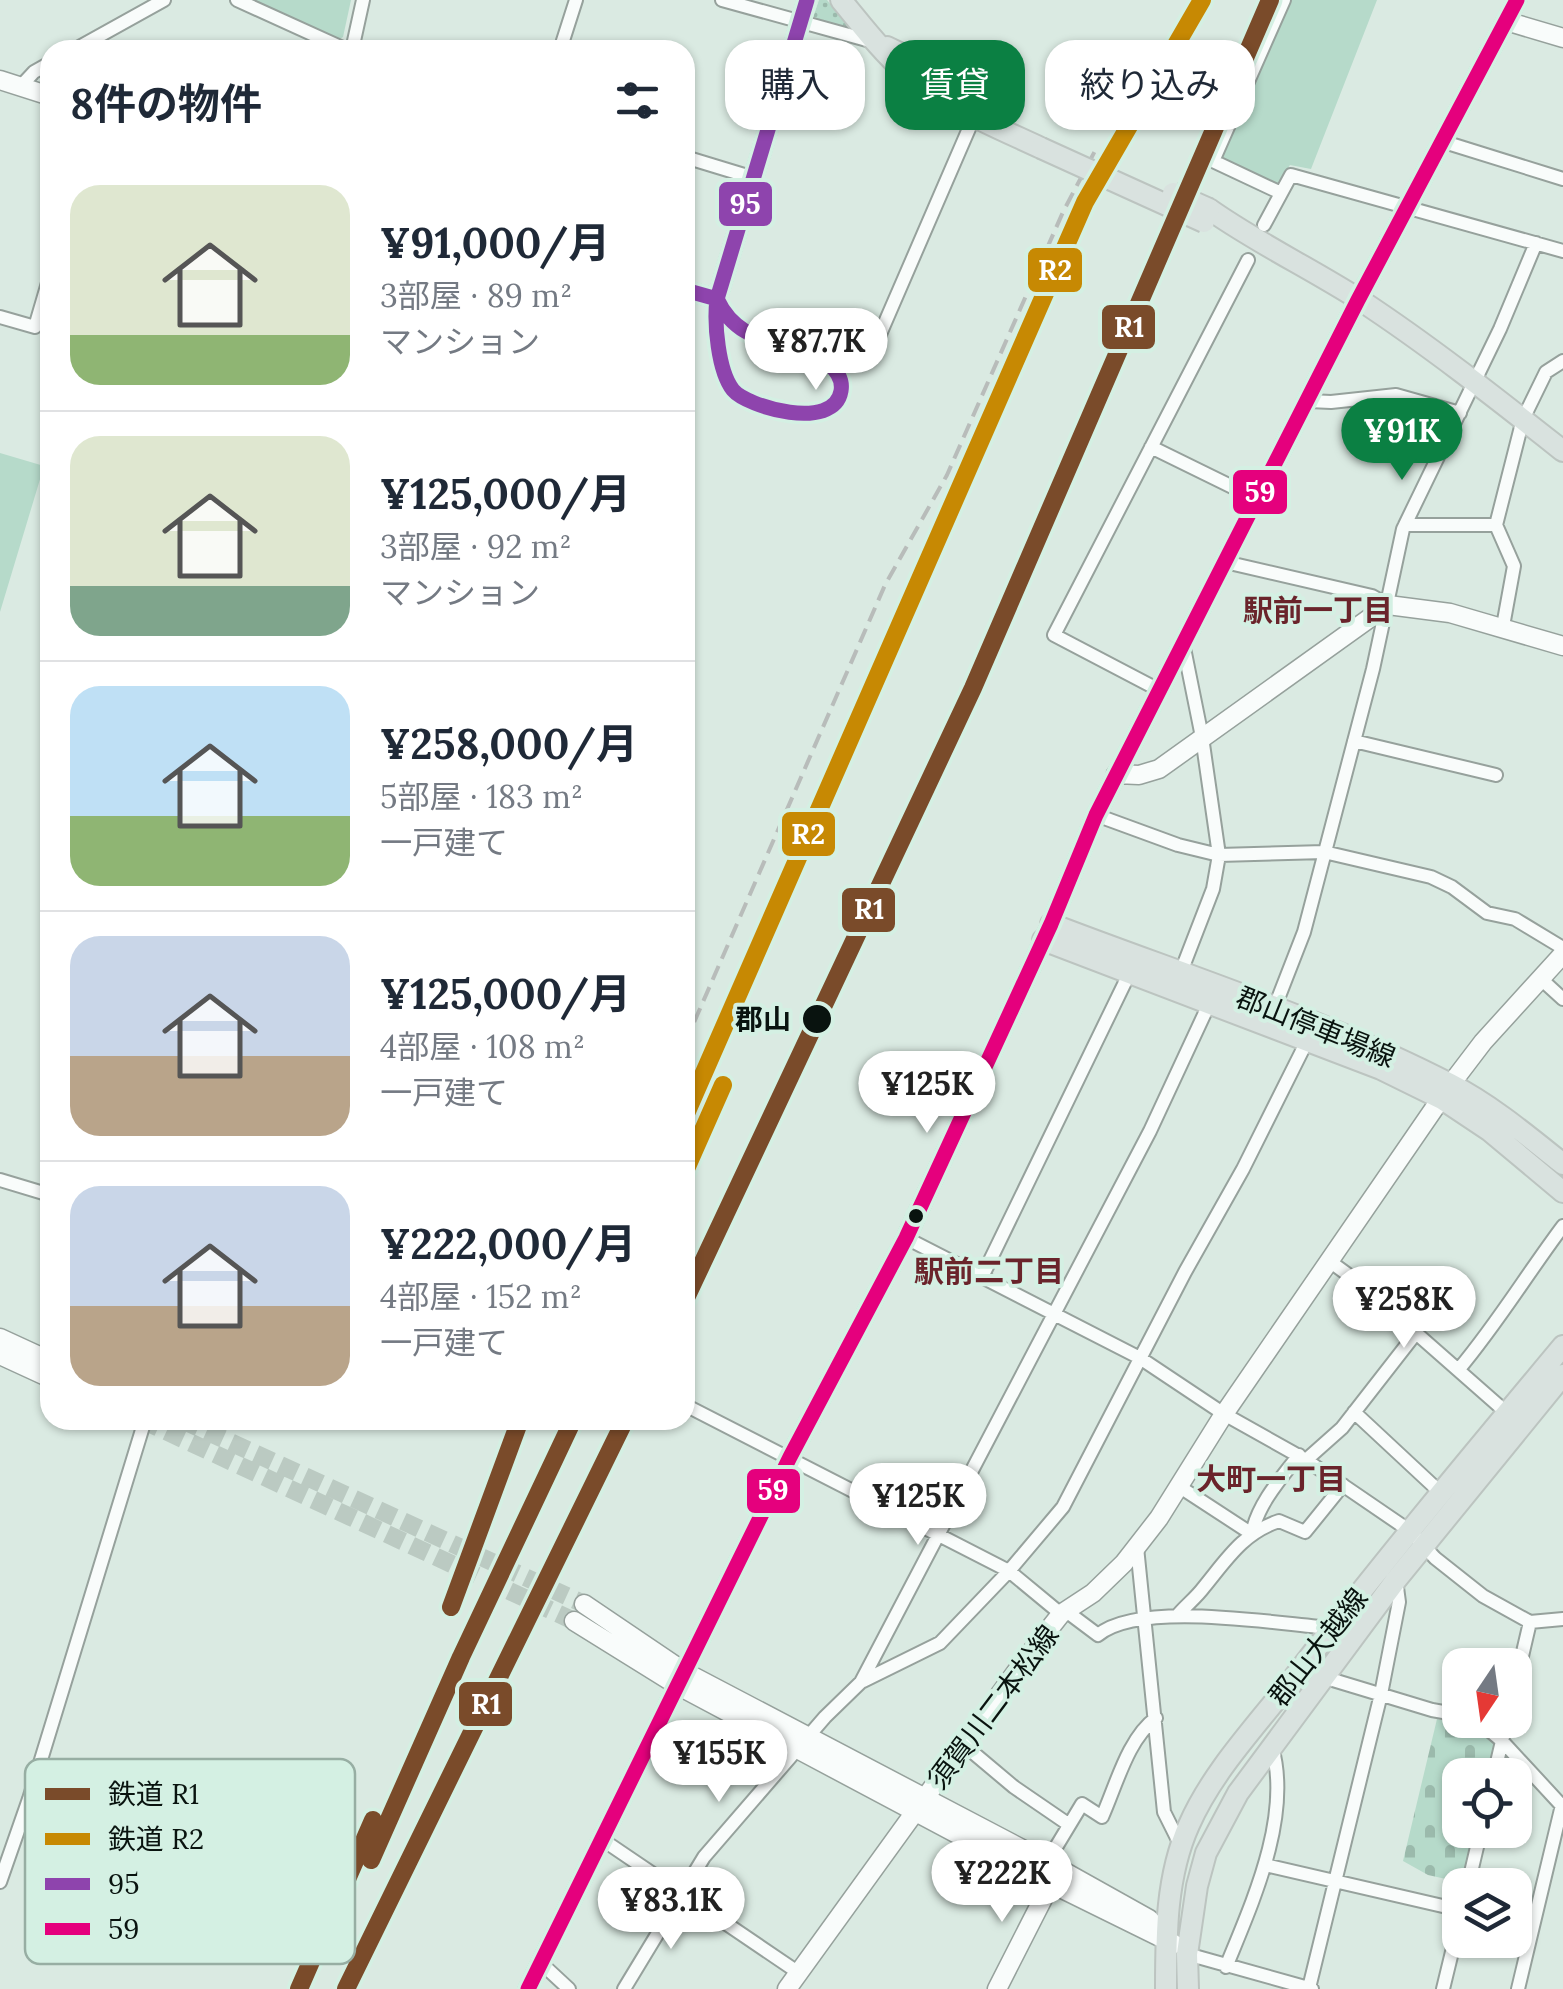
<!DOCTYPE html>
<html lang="ja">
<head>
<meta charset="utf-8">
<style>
	:root { --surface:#fff; --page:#f6f6f7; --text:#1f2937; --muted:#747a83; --line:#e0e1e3; --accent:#0b8043 }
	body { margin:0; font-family:Lora,"Noto Sans JP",serif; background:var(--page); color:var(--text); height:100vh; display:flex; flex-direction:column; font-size:38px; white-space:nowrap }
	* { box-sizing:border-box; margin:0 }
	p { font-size:32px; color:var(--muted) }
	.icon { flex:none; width:55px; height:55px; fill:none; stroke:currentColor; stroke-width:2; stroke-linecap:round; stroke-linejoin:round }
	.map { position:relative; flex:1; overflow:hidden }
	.drawer { position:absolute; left:40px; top:40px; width:655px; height:1390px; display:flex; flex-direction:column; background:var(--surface); border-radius:30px; box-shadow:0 2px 8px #0004 }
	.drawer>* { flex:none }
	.hud { position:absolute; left:725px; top:40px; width:688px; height:90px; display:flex; gap:20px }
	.needle { width:65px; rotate:193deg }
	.fabs { position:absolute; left:1442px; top:1648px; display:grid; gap:20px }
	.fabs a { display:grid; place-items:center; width:90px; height:90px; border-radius:20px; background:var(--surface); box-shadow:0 2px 8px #0004; font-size:50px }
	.price { position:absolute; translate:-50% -85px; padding:0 22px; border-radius:35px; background:#fff; color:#222; font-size:32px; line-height:65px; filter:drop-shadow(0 2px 5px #0008) }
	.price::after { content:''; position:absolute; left:50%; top:60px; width:30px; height:22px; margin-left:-15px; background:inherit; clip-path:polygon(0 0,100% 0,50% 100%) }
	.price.current { background:var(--accent); color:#fff }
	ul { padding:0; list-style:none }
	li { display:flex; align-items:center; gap:30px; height:250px; padding:0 30px }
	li+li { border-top:2px solid var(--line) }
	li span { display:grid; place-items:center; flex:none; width:280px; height:200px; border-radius:30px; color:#555 }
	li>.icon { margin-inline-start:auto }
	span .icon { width:120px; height:120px; fill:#fffc; stroke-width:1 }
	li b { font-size:42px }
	h2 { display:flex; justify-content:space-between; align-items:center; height:120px; padding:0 30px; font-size:42px }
	.pill { padding:0 35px; border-radius:30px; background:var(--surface); box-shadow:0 2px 8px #0004; font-size:35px; line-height:90px }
	.pill.current { background:var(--accent); color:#fff }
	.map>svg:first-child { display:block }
</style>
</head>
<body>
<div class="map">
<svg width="1563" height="1989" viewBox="0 0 1563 1989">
	<defs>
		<pattern id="grass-dots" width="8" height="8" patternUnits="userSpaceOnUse" patternTransform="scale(2.5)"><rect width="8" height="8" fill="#b6daca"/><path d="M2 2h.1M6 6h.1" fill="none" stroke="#9bbaac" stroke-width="1.8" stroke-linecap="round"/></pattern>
		<pattern id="cemetery-stones" width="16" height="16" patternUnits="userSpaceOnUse" patternTransform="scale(2.5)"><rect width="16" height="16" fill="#b6daca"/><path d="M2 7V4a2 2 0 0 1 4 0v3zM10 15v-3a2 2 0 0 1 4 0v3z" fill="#9bbaac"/></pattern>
	</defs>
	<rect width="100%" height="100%" fill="#daeae2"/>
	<!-- grass -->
	<path fill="url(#grass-dots)" d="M 819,0 L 827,0 L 847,25 L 845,28 L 813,17 Z"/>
	<!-- cemetery -->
	<path fill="url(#cemetery-stones)" d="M 1437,1719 L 1473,1725 L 1497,1744 L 1490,1775 L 1460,1775 L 1460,1830 L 1477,1830 L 1464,1883 L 1428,1875 L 1403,1861 Z"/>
	<!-- park -->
	<path fill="#b6daca" d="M 255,0 L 351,0 L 343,37 L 338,40 Z
		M 1288,0 L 1377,0 L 1311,169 L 1290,165 L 1275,187 L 1217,160 Z
		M 0,453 L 44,466 L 0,612 Z"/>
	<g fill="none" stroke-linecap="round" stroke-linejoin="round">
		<!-- secondary-tunnel -->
		<path stroke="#bbcac2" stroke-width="18" stroke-dasharray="18 9" stroke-linecap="butt" d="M 142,1420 L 574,1621
			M 182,1420 L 584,1604"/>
		<defs>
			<path id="street" d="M 237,0 L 347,50
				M 722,0 L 874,42
				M 74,50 L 164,0
				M 352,50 L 363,0
				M 560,50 L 576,0
				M 20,87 L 34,72 L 50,63
				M 1441,141 L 1563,179
				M 685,157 L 754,178
				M 1281,193 L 1213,161 L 1284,0
				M 1264,225 L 1291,175 L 1563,251
				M 717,299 C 740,349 788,338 829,364 C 837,371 843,380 841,391 C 834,432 747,407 733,390 C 718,371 714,323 717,299 Z
				M 0,317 L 35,327 L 50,276
				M 836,370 L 871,355 L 974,117
				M 1309,401 L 1331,402 L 1396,395 L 1460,413
				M 1151,447 L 1257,499
				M 1405,525 L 1496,525
				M 1225,562 L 1372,596 L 1388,605
				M 1503,626 L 1514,566 L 1496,525 L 1523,419 L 1546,372 L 1563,361
				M 1159,690 L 1054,635 L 1248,260
				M 1354,741 L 1496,775
				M 1096,815 L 1178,845 L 1219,855 L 1324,852 L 1431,877 L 1452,887 L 1487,913 L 1515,919 L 1563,948
				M 1179,977 L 1213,889 L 1219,855 L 1202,737 L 1183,643
				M 1541,979 L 1563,999
				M 1274,1009 L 1304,932 L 1373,669 L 1403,529 L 1500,329 L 1536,243
				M 0,1180 L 50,1195
				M 906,1238 L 1140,1358 L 1224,1414 L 1306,1460 L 1410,1531 L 1435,1558 L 1483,1596 L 1530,1622 L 1563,1619
				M 1328,1260 L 1410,1320 L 1416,1333 L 1507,1413
				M 982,1277 L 1130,972
				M 1459,1369 C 1497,1324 1527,1274 1563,1226
				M 685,1405 L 1009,1571 L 1061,1614
				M 1354,1412 L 1441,1493
				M 1306,1460 L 1342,1428 L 1416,1333
				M 1180,1487 L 1252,1534 C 1257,1505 1281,1478 1299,1455
				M 1137,1547 L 1164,1812 L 1181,1846
				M 1066,1611 L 1098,1635 C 1140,1600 1277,1624 1332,1628
				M 1177,1616 C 1185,1606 1196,1598 1204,1587 C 1227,1559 1243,1533 1279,1521 L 1305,1532 L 1343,1485
				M 1323,1677 L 1432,1710 L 1460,1715
				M 863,1681 L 940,1643 L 1009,1571 L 1063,1507 L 1185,1272 L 1243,1169 L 1308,1039
				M 1515,1686 L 1530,1622
				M 1477,1720 L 1502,1741 L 1563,1807
				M 964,1745 L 1014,1787 L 1068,1824
				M 1494,1775 L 1507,1720
				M 600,1838 L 799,1973
				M 1047,1862 L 1082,1804 L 1102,1817 C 1116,1786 1128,1738 1156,1718
				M 1265,1865 L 1460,1910
				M 0,1882 L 29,1799 L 145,1420
				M 1468,1885 L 1481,1830
				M 1187,1954 L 1312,1989
				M 541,1963 L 569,1989
				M 1226,1967 C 1252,1903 1292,1817 1272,1747
				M 1309,1988 L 1381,1694 L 1399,1602 L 1396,1580
				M 624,1989 L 704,1857 L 825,1717 L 861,1682 L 1150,1131 L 1210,1002
				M 1443,1989 L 1460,1919
				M 1518,1989 L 1562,1805"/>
			<path id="secondary" d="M 1506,21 L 1563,38
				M 0,80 L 50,96
				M 685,290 L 717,299 L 807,0
				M 1116,774 L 1139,775 L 1159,769 L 1388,605 L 1450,613 L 1563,646
				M 0,1338 L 50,1361
				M 0,1355 L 50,1378
				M 584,1604 L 683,1671 L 1047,1862 L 1149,1919 L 1165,1938
				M 574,1621 L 677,1685 L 1038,1877 L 1174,1944
				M 528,1989 L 790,1457 L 906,1238 L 1051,924 L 1096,815 L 1358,300 L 1517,0
				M 787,1989 L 1024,1661 L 1061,1614 L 1093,1593 L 1124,1563 L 1159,1518 L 1224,1414 L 1451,1084 L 1483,1042 L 1563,954
				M 997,1989 L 1051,1883"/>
			<path id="primary" d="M 841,0 C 861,24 880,50 904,71 C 943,106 994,126 1041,148
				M 887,47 L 912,59 L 977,103
				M 1209,209 C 1257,243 1310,268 1360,300 C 1430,346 1497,399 1563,451
				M 1051,924 C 1184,975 1324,1019 1450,1084 C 1491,1105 1528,1136 1563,1164
				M 1043,940 L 1381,1069 L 1442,1099 L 1490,1131 L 1563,1192
				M 1166,1989 C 1166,1934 1166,1876 1189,1825 C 1213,1770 1259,1723 1295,1676 C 1381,1564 1472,1455 1563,1346
				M 1188,1989 L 1187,1954 L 1197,1886 L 1206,1853 L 1238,1793 L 1396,1580 L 1563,1375"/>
		</defs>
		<!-- street casing -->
		<use href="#street" stroke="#96a19c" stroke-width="16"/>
		<!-- secondary casing -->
		<use href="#secondary" stroke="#96a19c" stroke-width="21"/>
		<!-- primary casing -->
		<use href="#primary" stroke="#bcc4c0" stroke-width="24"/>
		<!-- street -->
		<use href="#street" stroke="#f9fcfb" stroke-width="12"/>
		<!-- secondary -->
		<use href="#secondary" stroke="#f9fcfb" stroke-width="18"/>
		<!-- primary -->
		<use href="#primary" stroke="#d9e2df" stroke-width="20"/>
		<!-- rail -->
		<path stroke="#b8bcba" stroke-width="4" stroke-dasharray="15 8" stroke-linecap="butt" d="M 685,1043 L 885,585 L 947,475 L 1063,212 L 1096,149
			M 685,1171 L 710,1116
			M 514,1545 L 573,1420"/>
		<defs>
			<path id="primary-bridge" d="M 1041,148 L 1204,222
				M 1173,193 L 1209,209"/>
		</defs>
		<!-- primary-bridge casing -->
		<use href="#primary-bridge" stroke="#bcc4c0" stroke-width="24" stroke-linecap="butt"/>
		<!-- primary-bridge -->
		<use href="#primary-bridge" stroke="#d9e2df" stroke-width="20"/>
		<defs>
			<path id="bus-1" d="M 685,290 L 717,299 C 740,349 788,338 829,364 C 837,371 843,380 841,391 C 834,432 747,407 733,390 C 718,371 714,323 717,299 L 807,0"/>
			<path id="bus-2" d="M 528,1989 L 790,1457 L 906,1238 L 1051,924 L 1096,815 L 1358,300 L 1517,0"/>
		</defs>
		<!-- bus-1 casing -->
		<use href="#bus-1" stroke="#d4f0e3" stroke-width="22"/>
		<!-- bus-2 casing -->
		<use href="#bus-2" stroke="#d4f0e3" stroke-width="22"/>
		<!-- bus-1 -->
		<use href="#bus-1" stroke="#8e44ad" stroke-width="15"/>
		<!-- bus-2 -->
		<use href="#bus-2" stroke="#e5007d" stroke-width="15"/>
		<defs>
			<path id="rail-1" d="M 685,1300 L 973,688 L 1270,0
				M 451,1607 L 520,1420
				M 371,1860 L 461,1657 L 573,1420
				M 299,1989 L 373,1820
				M 346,1989 L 625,1420"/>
			<path id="rail-2" d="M 685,1116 L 1085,202 L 1202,0
				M 685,1171 L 723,1085"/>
		</defs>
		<!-- rail-1 casing -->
		<use href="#rail-1" stroke="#d4f0e3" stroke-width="25"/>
		<!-- rail-2 casing -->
		<use href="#rail-2" stroke="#d4f0e3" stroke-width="25"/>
		<!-- rail-1 -->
		<use href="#rail-1" stroke="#7a4b2a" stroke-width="18"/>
		<!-- rail-2 -->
		<use href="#rail-2" stroke="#c78903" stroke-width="18"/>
	</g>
	<!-- markers -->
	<g fill="#09130f" stroke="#d4f0e3" stroke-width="4">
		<circle cx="817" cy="1019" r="16"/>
		<circle cx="916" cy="1216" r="9"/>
	</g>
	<g text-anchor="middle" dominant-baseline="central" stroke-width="8" stroke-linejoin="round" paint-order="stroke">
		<!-- stop labels -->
		<g font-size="28" font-weight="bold" fill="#09130f" stroke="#d4f0e3" text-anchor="end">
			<text x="791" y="1019">郡山</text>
		</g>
		<!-- street labels -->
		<g font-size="28" fill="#09130f" stroke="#d4f0e3">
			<text transform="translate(1316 1027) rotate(22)">郡山停車場線</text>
			<text transform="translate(1318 1647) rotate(-52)">郡山大越線</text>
			<text transform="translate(993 1707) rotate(-53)">須賀川二本松線</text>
		</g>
		<!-- neighbourhood labels -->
		<g font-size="30" font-weight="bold" fill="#6a242b" stroke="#d4f0e3">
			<text x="1318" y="610">駅前一丁目</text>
			<text x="989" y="1271">駅前二丁目</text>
			<text x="1271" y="1479">大町一丁目</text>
		</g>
	</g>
	<!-- legend -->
	<rect x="25" y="1759" width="330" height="205" rx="15" fill="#d4f0e3" stroke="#97aea3" stroke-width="2.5"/>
	<rect x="45" y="1788" width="45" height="12" fill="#7a4b2a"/>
	<rect x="45" y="1833" width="45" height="12" fill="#c78903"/>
	<rect x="45" y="1878" width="45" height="12" fill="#8e44ad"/>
	<rect x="45" y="1923" width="45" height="12" fill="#e5007d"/>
	<g font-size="28" fill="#09130f">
		<text x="108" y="1804">鉄道 R1</text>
		<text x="108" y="1849">鉄道 R2</text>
		<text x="108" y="1894">95</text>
		<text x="108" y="1939">59</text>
	</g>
	<g stroke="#d4f0e3" stroke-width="4">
		<rect x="717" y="180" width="57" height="48" rx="10" fill="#8e44ad"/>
		<rect x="1026" y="246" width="58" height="48" rx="10" fill="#c78903"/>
		<rect x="1100" y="303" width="57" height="48" rx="10" fill="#7a4b2a"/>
		<rect x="1231" y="468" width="58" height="48" rx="10" fill="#e5007d"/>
		<rect x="780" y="810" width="57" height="48" rx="10" fill="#c78903"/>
		<rect x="840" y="886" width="57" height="48" rx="10" fill="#7a4b2a"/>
		<rect x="745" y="1467" width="57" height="48" rx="10" fill="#e5007d"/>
		<rect x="457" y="1680" width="57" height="48" rx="10" fill="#7a4b2a"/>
	</g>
	<g font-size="28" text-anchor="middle" font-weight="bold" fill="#fff">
		<text x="745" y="214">95</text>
		<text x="1055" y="280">R2</text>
		<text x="1129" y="337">R1</text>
		<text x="1260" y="502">59</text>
		<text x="808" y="844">R2</text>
		<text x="869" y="919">R1</text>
		<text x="773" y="1500">59</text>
		<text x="486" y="1714">R1</text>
	</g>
</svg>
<div class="fabs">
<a><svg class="needle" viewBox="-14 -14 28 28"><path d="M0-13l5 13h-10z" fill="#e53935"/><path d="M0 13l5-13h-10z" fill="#747a83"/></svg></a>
<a><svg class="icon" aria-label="locate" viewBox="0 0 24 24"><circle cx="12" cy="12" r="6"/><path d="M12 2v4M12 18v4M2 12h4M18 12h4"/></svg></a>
<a><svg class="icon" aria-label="layers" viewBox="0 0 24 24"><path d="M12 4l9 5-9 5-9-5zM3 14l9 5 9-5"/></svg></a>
</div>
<b class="price" style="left:816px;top:393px">¥87.7K</b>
<b class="price current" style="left:1402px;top:483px">¥91K</b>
<b class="price" style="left:927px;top:1136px">¥125K</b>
<b class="price" style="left:1404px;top:1351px">¥258K</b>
<b class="price" style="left:918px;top:1548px">¥125K</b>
<b class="price" style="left:719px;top:1805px">¥155K</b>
<b class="price" style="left:1002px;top:1925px">¥222K</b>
<b class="price" style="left:671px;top:1952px">¥83.1K</b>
<div class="hud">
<a class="pill">購入</a>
<a class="pill current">賃貸</a>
<a class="pill">絞り込み</a>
</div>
<section class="drawer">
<h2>8件の物件<svg class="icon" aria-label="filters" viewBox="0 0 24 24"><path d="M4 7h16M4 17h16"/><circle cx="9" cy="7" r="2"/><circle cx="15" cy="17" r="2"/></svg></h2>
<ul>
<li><span style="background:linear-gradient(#dfe7d0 75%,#8fb573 0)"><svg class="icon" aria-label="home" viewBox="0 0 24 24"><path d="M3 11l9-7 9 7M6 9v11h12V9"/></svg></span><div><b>¥91,000/月</b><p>3部屋 · 89 m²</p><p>マンション</p></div></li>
<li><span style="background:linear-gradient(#dfe7d0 75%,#7fa58c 0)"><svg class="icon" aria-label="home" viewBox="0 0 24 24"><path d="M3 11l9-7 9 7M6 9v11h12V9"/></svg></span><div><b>¥125,000/月</b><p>3部屋 · 92 m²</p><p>マンション</p></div></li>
<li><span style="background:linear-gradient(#bfe0f5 65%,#8fb573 0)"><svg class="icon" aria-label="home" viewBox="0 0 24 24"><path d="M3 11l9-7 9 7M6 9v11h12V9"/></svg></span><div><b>¥258,000/月</b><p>5部屋 · 183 m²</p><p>一戸建て</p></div></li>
<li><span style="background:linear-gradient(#c9d6e8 60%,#b9a48a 0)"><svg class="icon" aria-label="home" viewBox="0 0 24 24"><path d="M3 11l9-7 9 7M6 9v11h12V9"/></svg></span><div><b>¥125,000/月</b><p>4部屋 · 108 m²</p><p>一戸建て</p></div></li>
<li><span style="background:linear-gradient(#c9d6e8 60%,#b9a48a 0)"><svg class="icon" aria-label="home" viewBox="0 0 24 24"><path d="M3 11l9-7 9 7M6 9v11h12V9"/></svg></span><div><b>¥222,000/月</b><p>4部屋 · 152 m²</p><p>一戸建て</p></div></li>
</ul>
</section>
</div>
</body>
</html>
